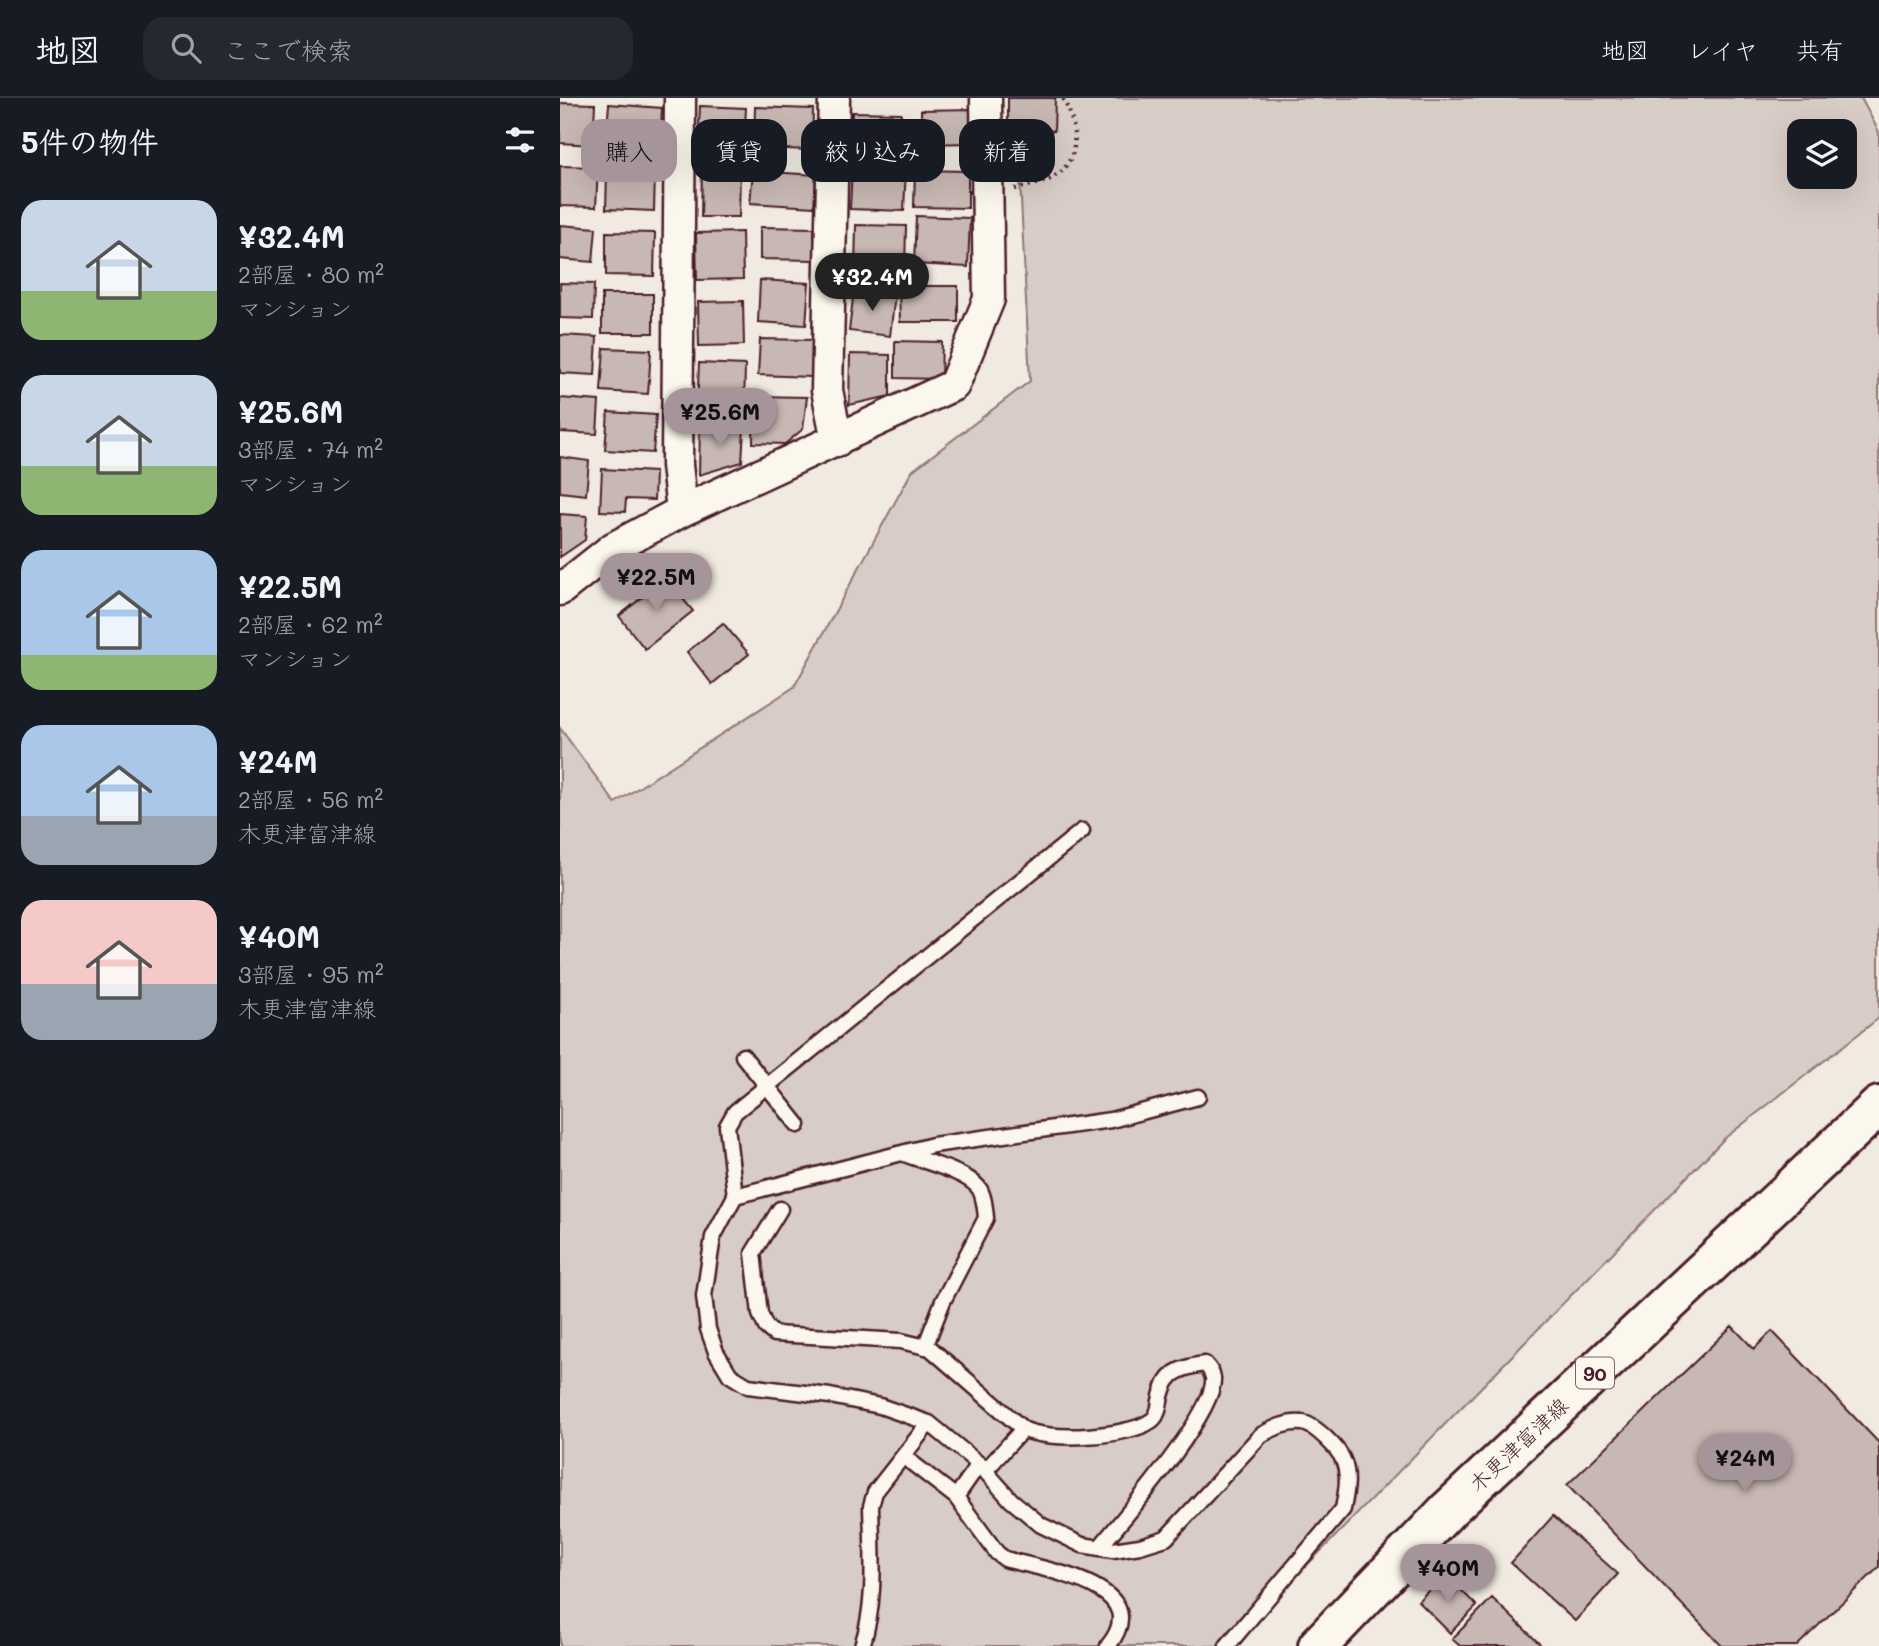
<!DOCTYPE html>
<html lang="ja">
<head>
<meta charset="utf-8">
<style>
	:root { --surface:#171b24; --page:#242831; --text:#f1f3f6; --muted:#9ea1a6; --line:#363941; --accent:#a6949b }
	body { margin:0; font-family:Mali,"Klee One",sans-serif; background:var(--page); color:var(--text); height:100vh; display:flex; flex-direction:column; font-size:26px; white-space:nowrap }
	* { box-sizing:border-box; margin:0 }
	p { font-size:23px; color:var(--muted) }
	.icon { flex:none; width:38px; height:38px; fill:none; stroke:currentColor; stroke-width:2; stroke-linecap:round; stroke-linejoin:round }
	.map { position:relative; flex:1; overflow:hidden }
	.details { display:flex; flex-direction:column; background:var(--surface); width:560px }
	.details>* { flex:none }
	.banner { position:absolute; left:21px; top:21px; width:665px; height:63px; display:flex; gap:14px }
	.fabs { position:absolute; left:1227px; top:21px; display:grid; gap:14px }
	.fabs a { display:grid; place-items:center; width:70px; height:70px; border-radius:14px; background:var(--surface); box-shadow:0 7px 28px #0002; font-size:35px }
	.price { position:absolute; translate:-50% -60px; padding:0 16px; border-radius:24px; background:var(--accent); color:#111; font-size:23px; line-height:46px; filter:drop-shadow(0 2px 4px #0008) }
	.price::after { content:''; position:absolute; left:50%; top:42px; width:21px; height:16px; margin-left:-10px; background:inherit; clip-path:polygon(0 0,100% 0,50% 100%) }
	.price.on { background:#222; color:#fff }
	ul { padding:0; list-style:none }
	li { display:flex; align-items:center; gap:21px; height:175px; padding:0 21px }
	li span { display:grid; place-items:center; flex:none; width:196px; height:140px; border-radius:21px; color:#555 }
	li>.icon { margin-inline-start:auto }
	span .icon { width:84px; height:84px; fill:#fffc; stroke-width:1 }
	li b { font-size:30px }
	h2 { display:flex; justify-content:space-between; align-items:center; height:84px; padding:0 21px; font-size:30px }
	.tag { padding:0 24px; border-radius:21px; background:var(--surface); box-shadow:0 7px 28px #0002; font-size:24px; line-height:63px }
	.tag.on { background:var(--accent); color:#111 }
	header { display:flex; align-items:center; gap:42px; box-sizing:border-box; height:98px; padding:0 35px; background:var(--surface); border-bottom:2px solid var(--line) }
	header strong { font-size:33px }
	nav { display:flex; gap:38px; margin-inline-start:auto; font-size:24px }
	.search { width:490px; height:63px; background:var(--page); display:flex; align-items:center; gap:18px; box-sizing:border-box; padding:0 24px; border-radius:21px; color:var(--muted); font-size:26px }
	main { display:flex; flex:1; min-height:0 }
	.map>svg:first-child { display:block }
</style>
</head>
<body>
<header>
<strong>地図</strong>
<div class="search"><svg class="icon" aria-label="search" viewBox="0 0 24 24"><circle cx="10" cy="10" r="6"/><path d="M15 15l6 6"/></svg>ここで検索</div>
<nav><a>地図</a><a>レイヤ</a><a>共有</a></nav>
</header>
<main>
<section class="details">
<h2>5件の物件<svg class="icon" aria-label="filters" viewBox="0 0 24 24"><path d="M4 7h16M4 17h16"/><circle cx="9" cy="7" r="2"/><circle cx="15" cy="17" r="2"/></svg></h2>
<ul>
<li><span style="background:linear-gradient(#c9d6e8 65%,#8fb573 0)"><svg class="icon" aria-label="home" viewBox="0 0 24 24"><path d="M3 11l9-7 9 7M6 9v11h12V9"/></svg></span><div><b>¥32.4M</b><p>2部屋 · 80 m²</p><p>マンション</p></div></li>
<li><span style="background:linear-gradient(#c9d6e8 65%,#8fb573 0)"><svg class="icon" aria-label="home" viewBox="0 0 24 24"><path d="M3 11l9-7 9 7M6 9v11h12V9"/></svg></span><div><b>¥25.6M</b><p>3部屋 · 74 m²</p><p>マンション</p></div></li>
<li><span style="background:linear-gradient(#a9c7e8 75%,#8fb573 0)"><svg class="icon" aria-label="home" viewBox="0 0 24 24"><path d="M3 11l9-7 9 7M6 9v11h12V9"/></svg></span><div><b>¥22.5M</b><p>2部屋 · 62 m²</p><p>マンション</p></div></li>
<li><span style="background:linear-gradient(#a9c7e8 65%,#9aa5b1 0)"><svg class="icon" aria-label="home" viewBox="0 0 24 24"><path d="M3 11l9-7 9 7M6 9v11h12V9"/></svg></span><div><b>¥24M</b><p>2部屋 · 56 m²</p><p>木更津富津線</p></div></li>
<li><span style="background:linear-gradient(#f6c9c9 60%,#9aa5b1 0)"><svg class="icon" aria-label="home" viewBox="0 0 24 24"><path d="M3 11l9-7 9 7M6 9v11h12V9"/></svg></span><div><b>¥40M</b><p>3部屋 · 95 m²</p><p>木更津富津線</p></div></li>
</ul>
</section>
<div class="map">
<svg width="1319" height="1548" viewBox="0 0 1319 1548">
	<rect width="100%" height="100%" fill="#f0eae0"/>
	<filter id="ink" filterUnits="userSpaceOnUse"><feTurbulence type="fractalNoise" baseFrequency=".0143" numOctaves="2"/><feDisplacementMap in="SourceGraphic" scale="14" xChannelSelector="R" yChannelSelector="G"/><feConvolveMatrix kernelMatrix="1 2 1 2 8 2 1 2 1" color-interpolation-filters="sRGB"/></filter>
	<g filter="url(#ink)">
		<!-- green -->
		<path fill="#d8ccc6" stroke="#917678" stroke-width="2" fill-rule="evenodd" d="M 456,0 L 1301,0 L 1319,34 L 1319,920 L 1165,1040 L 668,1548 L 0,1548 L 0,630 L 55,705 L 234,589 L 352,373 L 470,283 ZM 1239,33 L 1284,33 L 1284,79 L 1239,79 Z"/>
		<!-- building -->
		<path fill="#c8b8b3" stroke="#4a1f2b" stroke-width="2" d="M 448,0 L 495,0 L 494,33 L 487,32 L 487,62 L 448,62 Z
			M 0,5 L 35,6 L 33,47 L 0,45 Z
			M 49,6 L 102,10 L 100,47 L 46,43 Z
			M 140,8 L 186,10 L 184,50 L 138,48 Z
			M 195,9 L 253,11 L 252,52 L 194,50 Z
			M 412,11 L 412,45 L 362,46 L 361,12 Z
			M 292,14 L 341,15 L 341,51 L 291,51 Z
			M 292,67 L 346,69 L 344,113 L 290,111 Z
			M 0,68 L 38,69 L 36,109 L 0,108 Z
			M 142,71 L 180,72 L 179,119 L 141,119 Z
			M 355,72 L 408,73 L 408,110 L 354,109 Z
			M 193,73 L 256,77 L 254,109 L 190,105 Z
			M 47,75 L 95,76 L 94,113 L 46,111 Z
			M 356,118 L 410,120 L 408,169 L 354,166 Z
			M 0,127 L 36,130 L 33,164 L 0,161 Z
			M 296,127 L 346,128 L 345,173 L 295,172 Z
			M 200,129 L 254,130 L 254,162 L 200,161 Z
			M 46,134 L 95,135 L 94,178 L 46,177 Z
			M 182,134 L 183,181 L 137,182 L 136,135 Z
			M 200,182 L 249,185 L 246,227 L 198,224 Z
			M 0,185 L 34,186 L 33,221 L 0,220 Z
			M 339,188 L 398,188 L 398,224 L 340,224 Z
			M 294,192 L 335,196 L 330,238 L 289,233 Z
			M 42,196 L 93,196 L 93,235 L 42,235 Z
			M 183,203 L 184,247 L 139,248 L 138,204 Z
			M 0,237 L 37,239 L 35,277 L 0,275 Z
			M 200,241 L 253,242 L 251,279 L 198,277 Z
			M 335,243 L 382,244 L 381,281 L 335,280 Z
			M 44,250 L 91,252 L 88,296 L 41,293 Z
			M 290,256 L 330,257 L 330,298 L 289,307 Z
			M 139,265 L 185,267 L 184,314 L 137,312 Z
			M 194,298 L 247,299 L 243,331 L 225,346 L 193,345 Z
			M 0,300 L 39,303 L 37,336 L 0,334 Z
			M 48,314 L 96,317 L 93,355 L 45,352 Z
			M 140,328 L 184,330 L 182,364 L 139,377 Z
			M 0,359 L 29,363 L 26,397 L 0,394 Z
			M 42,371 L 95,374 L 94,402 L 66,401 L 65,414 L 40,413 Z
			M 0,416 L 27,418 L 25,442 L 0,459 Z
			M 106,480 L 133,513 L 85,551 L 59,518 Z
			M 163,525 L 189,556 L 152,586 L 127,554 Z
			M 1172,1228 L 1194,1251 L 1212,1233 L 1319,1345 L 1319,1469 L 1237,1548 L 1162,1548 L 1007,1387 Z
			M 993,1418 L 1058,1476 L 1015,1523 L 951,1465 Z
			M 885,1476 L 917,1508 L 890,1535 L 858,1503 Z
			M 932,1500 L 982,1548 L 900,1548 L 892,1541 Z"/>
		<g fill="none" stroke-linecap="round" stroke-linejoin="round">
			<defs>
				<path id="lane" d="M 522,733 L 175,1014 L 167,1028 L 175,1098 L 153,1139 L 144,1198 L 148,1231 L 156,1254 L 170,1277 L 188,1288 L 270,1298 L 320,1308 L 369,1325 L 419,1366 L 451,1402 L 481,1427 L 522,1447 L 553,1452 L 580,1448 L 606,1440 L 701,1337 C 714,1330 728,1323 743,1325 C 755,1327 779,1351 783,1362 C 790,1378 786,1395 783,1411 L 667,1548
					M 183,958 L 238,1027
					M 342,1055 C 361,1063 405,1073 418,1089 C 424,1096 425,1110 426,1120 L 383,1203 L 365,1249
					M 175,1098 L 373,1047 L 551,1022 L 638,999
					M 220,1111 L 193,1155 L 200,1216 L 206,1229 L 214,1236 L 341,1243 L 370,1250 L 463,1331 C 488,1344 568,1339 591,1323 C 596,1320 598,1314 599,1309 C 603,1278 614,1270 645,1266 C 648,1269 652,1275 653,1280 C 657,1313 563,1421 539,1450
					M 343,1358 L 396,1399 L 437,1455 L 445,1461 C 483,1472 597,1487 548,1548
					M 425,1373 L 463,1331
					M 396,1399 L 419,1366
					M 302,1548 C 317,1502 312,1455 311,1408 L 315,1394 L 369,1325"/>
				<path id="street" d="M 120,0 L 117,367 L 122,413
					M 274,0 L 267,292 L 277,343
					M 0,492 L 53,450 L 122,413 L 394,287 L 429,201 L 426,0"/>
				<path id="primary" d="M 758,1548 L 889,1411 L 1319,1008"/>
			</defs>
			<!-- lane casing -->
			<use href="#lane" stroke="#4a1f2b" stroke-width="19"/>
			<!-- street casing -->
			<use href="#street" stroke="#4a1f2b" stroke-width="35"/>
			<!-- primary casing -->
			<use href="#primary" stroke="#4a1f2b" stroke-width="44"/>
			<!-- path -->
			<path stroke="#4a1f2b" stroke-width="4.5" stroke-dasharray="2 5" stroke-linecap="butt" d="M 455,91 C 466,88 478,86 488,82 C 523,66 518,29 503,0"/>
			<!-- lane -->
			<use href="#lane" stroke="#fbf7ec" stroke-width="14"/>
			<!-- street -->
			<use href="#street" stroke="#fbf7ec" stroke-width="30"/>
			<!-- primary -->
			<use href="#primary" stroke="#fbf7ec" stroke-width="38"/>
		</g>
	</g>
	<g text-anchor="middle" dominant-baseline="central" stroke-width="6" stroke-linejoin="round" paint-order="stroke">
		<!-- shield labels -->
		<rect fill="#fbf7ec" stroke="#7f6065" stroke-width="2" x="1016" y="1259.5" width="38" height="31" rx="5"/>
		<g font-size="19" font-weight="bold" fill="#4a1f2b">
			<text x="1035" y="1275">90</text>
		</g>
		<!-- street labels -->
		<g font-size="21" fill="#4a1f2b" stroke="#fbf7ec">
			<text transform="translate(958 1346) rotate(-43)">木更津富津線</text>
		</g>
	</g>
</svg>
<div class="fabs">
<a><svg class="icon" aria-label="layers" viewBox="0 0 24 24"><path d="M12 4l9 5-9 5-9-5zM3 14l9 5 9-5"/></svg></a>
</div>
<b class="price on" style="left:312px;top:215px">¥32.4M</b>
<b class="price" style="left:160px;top:350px">¥25.6M</b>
<b class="price" style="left:96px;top:515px">¥22.5M</b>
<b class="price" style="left:1185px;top:1396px">¥24M</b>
<b class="price" style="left:888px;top:1506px">¥40M</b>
<div class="banner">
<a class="tag on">購入</a>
<a class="tag">賃貸</a>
<a class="tag">絞り込み</a>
<a class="tag">新着</a>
</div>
</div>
</main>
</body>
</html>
